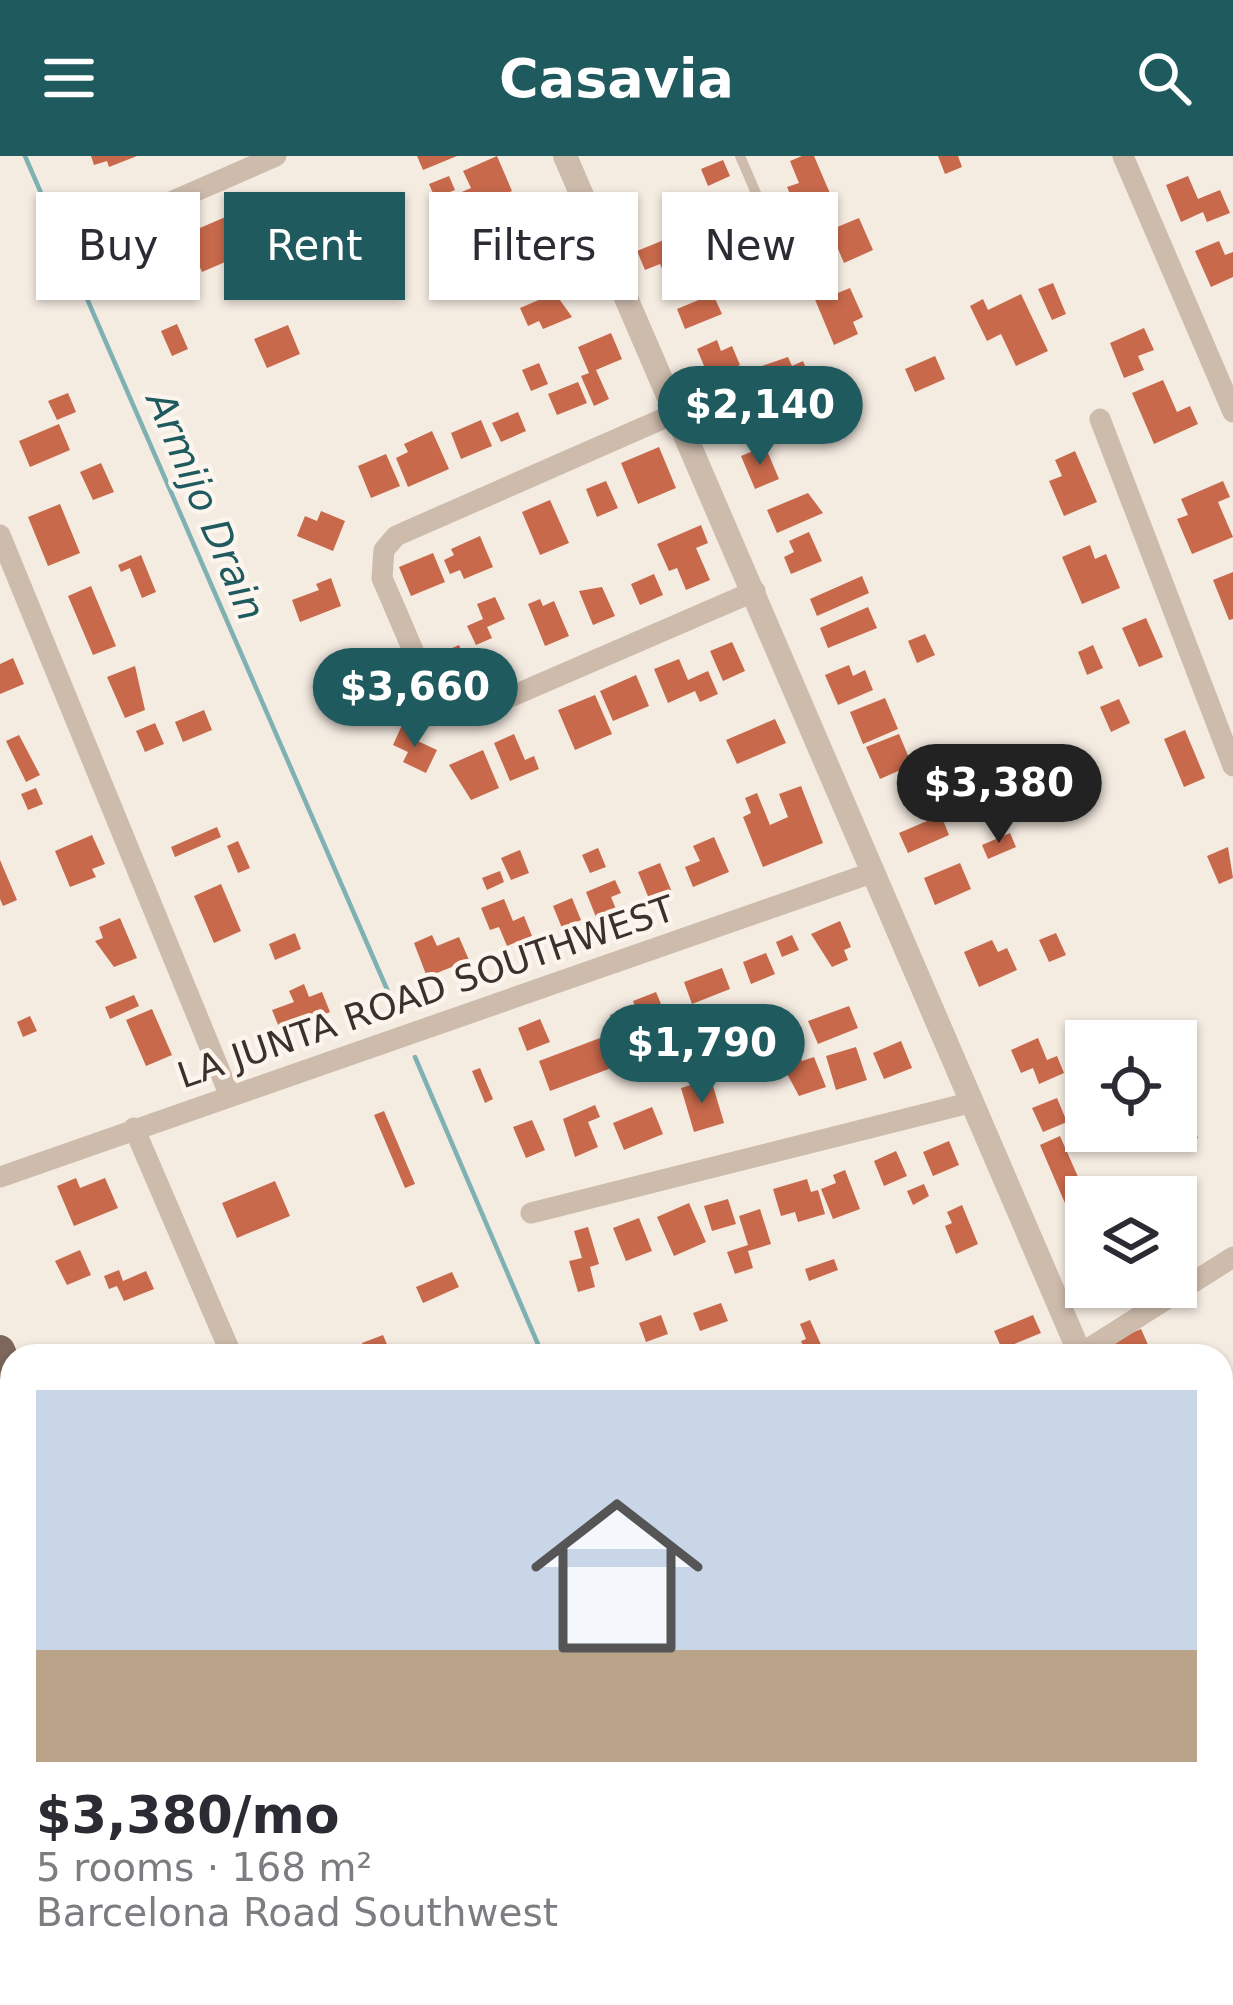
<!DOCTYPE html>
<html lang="en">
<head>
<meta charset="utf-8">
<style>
	:root { --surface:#fff; --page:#f7f7f7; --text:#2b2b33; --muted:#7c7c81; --line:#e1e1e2; --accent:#1f5a5e }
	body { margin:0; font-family:"DejaVu Sans",sans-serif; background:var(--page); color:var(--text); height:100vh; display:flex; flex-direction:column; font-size:45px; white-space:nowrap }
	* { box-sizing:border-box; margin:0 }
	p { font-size:39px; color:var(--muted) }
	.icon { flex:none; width:66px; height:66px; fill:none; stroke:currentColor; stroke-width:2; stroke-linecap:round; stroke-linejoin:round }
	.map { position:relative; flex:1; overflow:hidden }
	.drawer { position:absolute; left:0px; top:1188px; width:1233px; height:663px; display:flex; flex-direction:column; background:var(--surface); border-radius:36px 36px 0 0; box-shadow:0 3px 9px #0004 }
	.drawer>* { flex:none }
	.top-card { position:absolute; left:36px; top:36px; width:1161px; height:108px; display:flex; gap:24px }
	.buttons { position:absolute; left:1065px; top:864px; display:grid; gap:24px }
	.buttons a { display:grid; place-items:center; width:132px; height:132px; border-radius:0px; background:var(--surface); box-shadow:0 3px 9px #0004; font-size:60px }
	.price { position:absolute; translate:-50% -102px; padding:0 27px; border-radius:42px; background:var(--accent); color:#fff; font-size:39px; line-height:78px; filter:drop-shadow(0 3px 6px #0008) }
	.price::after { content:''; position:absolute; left:50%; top:72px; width:36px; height:27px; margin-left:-18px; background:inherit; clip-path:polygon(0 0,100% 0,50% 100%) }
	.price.selected { background:#222; color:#fff }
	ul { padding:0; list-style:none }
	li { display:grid; align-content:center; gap:24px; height:636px; padding:0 36px }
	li+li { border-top:3px solid var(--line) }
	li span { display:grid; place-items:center; height:372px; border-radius:0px; color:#555 }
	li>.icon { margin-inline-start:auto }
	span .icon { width:216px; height:216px; fill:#fffc; stroke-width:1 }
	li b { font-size:51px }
	.chip { padding:0 42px; border-radius:0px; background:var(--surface); box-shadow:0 3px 9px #0004; font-size:42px; line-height:108px }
	.chip.selected { background:var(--accent); color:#fff }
	header { display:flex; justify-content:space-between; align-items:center; height:156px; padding:0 36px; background:var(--accent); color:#fff; font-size:54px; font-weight:600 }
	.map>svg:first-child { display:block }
</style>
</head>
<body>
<header><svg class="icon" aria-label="menu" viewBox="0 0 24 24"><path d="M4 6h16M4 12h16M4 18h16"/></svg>Casavia<svg class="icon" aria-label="search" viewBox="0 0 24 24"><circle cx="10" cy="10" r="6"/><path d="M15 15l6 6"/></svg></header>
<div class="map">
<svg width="1233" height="1849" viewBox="0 0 1233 1849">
	<rect width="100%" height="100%" fill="#f4ebe1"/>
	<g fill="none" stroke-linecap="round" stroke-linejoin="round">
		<!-- stream -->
		<path stroke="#7fb0b2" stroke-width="4.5" d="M 25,0 L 396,854
			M 415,901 L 543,1200
			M 816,1839 L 820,1849"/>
	</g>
	<!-- building -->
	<path fill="#c8694b" d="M 91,0 L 137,0 L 109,11 L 107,5 L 94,9 Z
		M 417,0 L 457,0 L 423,14 Z
		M 497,0 L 512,35 L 468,54 L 457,38 L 471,32 L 463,15 Z
		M 802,0 L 814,0 L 835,49 L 814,58 L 805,39 L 793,45 L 787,31 L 799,27 L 790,5 Z
		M 938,0 L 958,0 L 962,11 L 945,18 Z
		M 723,4 L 730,20 L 708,30 L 701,13 Z
		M 449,20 L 455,34 L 435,42 L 429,28 Z
		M 1188,20 L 1198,43 L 1220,34 L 1230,57 L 1207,66 L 1203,56 L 1181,66 L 1166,29 Z
		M 270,39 L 285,73 L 255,85 L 240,52 Z
		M 230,59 L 246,97 L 202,116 L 186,78 Z
		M 859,62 L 873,94 L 844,107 L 830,74 Z
		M 676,79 L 685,100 L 718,86 L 731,117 L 699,131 L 695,121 L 670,131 L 660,108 L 645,114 L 637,95 Z
		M 1219,85 L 1225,99 L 1233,96 L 1233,121 L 1211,131 L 1195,95 Z
		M 827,127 L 833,139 L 850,132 L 863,161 L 853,166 L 858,178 L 834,189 L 811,134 Z
		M 1053,127 L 1066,158 L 1052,164 L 1038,133 Z
		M 555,137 L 572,161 L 543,173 L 539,165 L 528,170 L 520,152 Z
		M 713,138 L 722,158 L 685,173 L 677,153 Z
		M 1021,138 L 1048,195 L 1016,210 L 1001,178 L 987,185 L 970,150 L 983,143 L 988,154 Z
		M 177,168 L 188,193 L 172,200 L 161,175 Z
		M 288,169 L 300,198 L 267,212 L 254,183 Z
		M 1144,172 L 1154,194 L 1138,200 L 1144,214 L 1124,222 L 1110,187 Z
		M 611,177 L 622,203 L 596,214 L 609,243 L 594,250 L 581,220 L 589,217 L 578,191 Z
		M 717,184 L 721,195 L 732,190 L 740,209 L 709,222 L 697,193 Z
		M 935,200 L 945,223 L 915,236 L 905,213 Z
		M 788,201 L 792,210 L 803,205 L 810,222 L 770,239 L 764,226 L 720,244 L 713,227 Z
		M 539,207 L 548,228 L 531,235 L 522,214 Z
		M 1163,224 L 1177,256 L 1190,250 L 1198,268 L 1154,288 L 1132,237 Z
		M 578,226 L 587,247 L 557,259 L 548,238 Z
		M 68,237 L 76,256 L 57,264 L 48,245 Z
		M 821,244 L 831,267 L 804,278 L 795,255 Z
		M 518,256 L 526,275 L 501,286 L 492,267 Z
		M 481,264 L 492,290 L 461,303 L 451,277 Z
		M 59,268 L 70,294 L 30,311 L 19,285 Z
		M 432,275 L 449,313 L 408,331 L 396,302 L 408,296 L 404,288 Z
		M 765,290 L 779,323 L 755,333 L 741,300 Z
		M 659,291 L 676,332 L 638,348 L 621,307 Z
		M 1075,295 L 1097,346 L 1064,360 L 1049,325 L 1062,320 L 1055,304 Z
		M 386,298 L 400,330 L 371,342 L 358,310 Z
		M 101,307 L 114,336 L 93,344 L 80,316 Z
		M 606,325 L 618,352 L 597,361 L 586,333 Z
		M 1223,325 L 1230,341 L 1218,346 L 1233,381 L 1192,398 L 1177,363 L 1188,359 L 1181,343 Z
		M 808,337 L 823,357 L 777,377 L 767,354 Z
		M 550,344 L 569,387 L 540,399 L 522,356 Z
		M 60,348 L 80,397 L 48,410 L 28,361 Z
		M 321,355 L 345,365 L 333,395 L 297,380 L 305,360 L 317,365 Z
		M 701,369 L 708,387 L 696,392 L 710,424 L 686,434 L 677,412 L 669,415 L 657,388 Z
		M 809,376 L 822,405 L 791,418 L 784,401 L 794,396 L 789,385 Z
		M 480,380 L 493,411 L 464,423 L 460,414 L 450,418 L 444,404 L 454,399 L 451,393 Z
		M 1090,389 L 1095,403 L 1106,398 L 1120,432 L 1082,448 L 1062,401 Z
		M 433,397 L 445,426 L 411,440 L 399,411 Z
		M 141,399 L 156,436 L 142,442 L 130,412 L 121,416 L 118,409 Z
		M 1233,416 L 1233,463 L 1229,464 L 1213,424 Z
		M 654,418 L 663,439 L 640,449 L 631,428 Z
		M 862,420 L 869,437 L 817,460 L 810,443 Z
		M 331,422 L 341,450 L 300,466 L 292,444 L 319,434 L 316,428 Z
		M 91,430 L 116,490 L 93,499 L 68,440 Z
		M 602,431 L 615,460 L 593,469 L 579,435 Z
		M 495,441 L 505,463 L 487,471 L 492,482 L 476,489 L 467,470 L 483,463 L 477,448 Z
		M 540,443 L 543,450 L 554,445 L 569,480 L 545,490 L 528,448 Z
		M 868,451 L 877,472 L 828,492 L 820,472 Z
		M 1146,462 L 1163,501 L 1139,511 L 1122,472 Z
		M 925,478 L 935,499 L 917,507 L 908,485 Z
		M 732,486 L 745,515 L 723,525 L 710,495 Z
		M 459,489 L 471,517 L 445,528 L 434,500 Z
		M 1093,489 L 1103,512 L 1087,519 L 1078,496 Z
		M 13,502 L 24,528 L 0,538 L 0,508 Z
		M 679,503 L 688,524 L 708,515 L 718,538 L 700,546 L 695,535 L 668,547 L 654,513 Z
		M 849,509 L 853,520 L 865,514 L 873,534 L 838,549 L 825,519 Z
		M 135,510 L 145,554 L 125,562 L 107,521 Z
		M 377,515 L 390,545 L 371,553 L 358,523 Z
		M 636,519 L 649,550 L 613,565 L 600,535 Z
		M 595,539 L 612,578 L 575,594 L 558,554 Z
		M 885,542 L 898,573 L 863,588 L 850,556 Z
		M 1119,543 L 1130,567 L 1111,576 L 1100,551 Z
		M 204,554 L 212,574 L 183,586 L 175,566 Z
		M 775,563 L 786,587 L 737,608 L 726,584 Z
		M 155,567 L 164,588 L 145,596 L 136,575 Z
		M 403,567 L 413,572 L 409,581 L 437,594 L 426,617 L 403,606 L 408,596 L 393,589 Z
		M 1185,574 L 1205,622 L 1184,631 L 1164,583 Z
		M 514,578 L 525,604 L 534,600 L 539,613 L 510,625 L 494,587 Z
		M 899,578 L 912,609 L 880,623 L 866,591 Z
		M 19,579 L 40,619 L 26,626 L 6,585 Z
		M 483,594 L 499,632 L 471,644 L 449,609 Z
		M 801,630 L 823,687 L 763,711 L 743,661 L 751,657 L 745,642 L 757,637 L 770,669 L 788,661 L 779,638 Z
		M 36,632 L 43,648 L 28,654 L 21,638 Z
		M 941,659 L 949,679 L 908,697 L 899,677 Z
		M 217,671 L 221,681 L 175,701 L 171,691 Z
		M 1010,677 L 1016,691 L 988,703 L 982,689 Z
		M 92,679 L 105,708 L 92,713 L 96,721 L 70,731 L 55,695 Z
		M 714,681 L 729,716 L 693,731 L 685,711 L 700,705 L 693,690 Z
		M 238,685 L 250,712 L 238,717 L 227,690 Z
		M 1228,691 L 1233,722 L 1219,728 L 1207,700 Z
		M 598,692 L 606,711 L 590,717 L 582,699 Z
		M 520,694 L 529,717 L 511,724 L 501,702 Z
		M 0,704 L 17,744 L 3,750 L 0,743 Z
		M 660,707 L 674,741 L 652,750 L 638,716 Z
		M 960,707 L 971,733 L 935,749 L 924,722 Z
		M 500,715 L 504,726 L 487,734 L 482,722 Z
		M 615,724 L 621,737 L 611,741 L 616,753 L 596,761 L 586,736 Z
		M 221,728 L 241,775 L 214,787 L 194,740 Z
		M 572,742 L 581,764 L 562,772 L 553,750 Z
		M 504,743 L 513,765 L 524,760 L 532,780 L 507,790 L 499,771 L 490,774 L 481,752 Z
		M 120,762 L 137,802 L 114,811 L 95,785 L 103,782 L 99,771 Z
		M 840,765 L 851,791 L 844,794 L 848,804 L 832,811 L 811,778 Z
		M 295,777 L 301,793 L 275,804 L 269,788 Z
		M 1056,777 L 1066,799 L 1049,806 L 1039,784 Z
		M 432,779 L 437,790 L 459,781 L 469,804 L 427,821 L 414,787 Z
		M 792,779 L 799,794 L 782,801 L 776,786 Z
		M 992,784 L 998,796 L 1007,792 L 1017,814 L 979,831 L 964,796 Z
		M 766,797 L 775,818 L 751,828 L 743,806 Z
		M 722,812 L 730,833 L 692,848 L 684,826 Z
		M 304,828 L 309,841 L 322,836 L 330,856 L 281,876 L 272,854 L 294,846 L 289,835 Z
		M 656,836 L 671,872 L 656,878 L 651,865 L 643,869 L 633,845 Z
		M 134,839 L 139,850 L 110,863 L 105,851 Z
		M 849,850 L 858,872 L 818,888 L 808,865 Z
		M 152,853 L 172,899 L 146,910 L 126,864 Z
		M 620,855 L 638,902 L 550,935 L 539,905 L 616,876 L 610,859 Z
		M 30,860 L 37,875 L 23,881 L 17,866 Z
		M 540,863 L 550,886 L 527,895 L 518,872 Z
		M 1038,882 L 1047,904 L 1057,900 L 1064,917 L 1039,928 L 1033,912 L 1021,917 L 1011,894 Z
		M 901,885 L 912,912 L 884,923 L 873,897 Z
		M 856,891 L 867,924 L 836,934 L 826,900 Z
		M 797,894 L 802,905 L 814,901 L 826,931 L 799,940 L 778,901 Z
		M 480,912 L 493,943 L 485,947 L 472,915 Z
		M 711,923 L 724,967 L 694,976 L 681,932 Z
		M 1057,942 L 1067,966 L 1043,976 L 1032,952 Z
		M 1181,944 L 1198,982 L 1179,990 L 1172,975 L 1176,946 Z
		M 595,949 L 600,961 L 588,966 L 598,991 L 575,1001 L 563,963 Z
		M 652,951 L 663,978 L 624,994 L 613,967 Z
		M 384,955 L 415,1028 L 405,1032 L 374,959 Z
		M 532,964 L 545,994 L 526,1002 L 513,971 Z
		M 1108,975 L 1136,975 L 1138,979 L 1115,990 Z
		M 1060,980 L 1086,1039 L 1086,1096 L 1040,989 Z
		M 949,985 L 959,1009 L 933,1020 L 923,996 Z
		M 896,995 L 907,1020 L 884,1030 L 874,1005 Z
		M 845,1014 L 860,1053 L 833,1063 L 821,1033 L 836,1027 L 833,1019 Z
		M 76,1022 L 80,1032 L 105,1022 L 118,1052 L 74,1070 L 57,1030 Z
		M 807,1023 L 811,1036 L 818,1034 L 825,1058 L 798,1066 L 795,1056 L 781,1060 L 773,1033 Z
		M 275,1025 L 290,1060 L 237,1082 L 222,1047 Z
		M 1130,1026 L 1135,1038 L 1109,1041 L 1106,1036 Z
		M 924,1028 L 929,1040 L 913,1049 L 907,1035 Z
		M 728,1043 L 736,1068 L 712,1075 L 704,1050 Z
		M 689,1047 L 706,1086 L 674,1100 L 657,1061 Z
		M 962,1049 L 978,1088 L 956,1098 L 945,1070 L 952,1067 L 947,1056 Z
		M 760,1053 L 771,1088 L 748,1095 L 753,1112 L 735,1118 L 727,1096 L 748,1089 L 739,1060 Z
		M 639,1062 L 652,1095 L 626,1105 L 613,1072 Z
		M 588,1071 L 599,1108 L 590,1111 L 595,1131 L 578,1136 L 569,1105 L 582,1102 L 574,1075 Z
		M 80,1094 L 91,1119 L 67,1129 L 55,1105 Z
		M 834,1103 L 838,1114 L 809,1125 L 805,1113 Z
		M 119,1114 L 123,1125 L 146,1115 L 154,1133 L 124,1145 L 117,1130 L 109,1133 L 104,1120 Z
		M 452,1116 L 459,1131 L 423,1147 L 416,1131 Z
		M 721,1147 L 728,1165 L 700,1175 L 693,1157 Z
		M 661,1159 L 668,1178 L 646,1186 L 639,1167 Z
		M 1033,1159 L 1041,1177 L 1002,1193 L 994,1175 Z
		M 810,1164 L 826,1200 L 807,1200 L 801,1185 L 806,1183 L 800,1168 Z
		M 1141,1173 L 1153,1200 L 1117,1200 L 1110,1186 Z
		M 383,1179 L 392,1200 L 368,1200 L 362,1187 Z
		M 12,1719 L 12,1752 L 9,1753 L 0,1724 Z
		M 902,1839 L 927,1839 L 931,1849 L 906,1849 Z
		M 941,1839 L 984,1839 L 989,1849 L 945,1849 Z"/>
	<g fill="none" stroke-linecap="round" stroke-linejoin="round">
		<!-- service -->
		<path stroke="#cdbbac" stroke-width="10" d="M 740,0 L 772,74"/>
		<!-- minor -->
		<path stroke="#cdbbac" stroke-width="21" d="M 1123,0 L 1233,256
			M 104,75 L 276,0
			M 676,257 L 396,380 L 384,394 L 382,422 L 430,534 L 452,552 L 480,554 L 755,435
			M 1100,263 L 1233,610
			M 0,379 L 230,940
			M 134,972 L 232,1200
			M 0,1021 L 874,716
			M 531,1057 L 973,946
			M 1080,1198 L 1233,1101
			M 0,1829 L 9,1849
			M 507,1839 L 511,1849"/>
		<!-- tertiary -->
		<path stroke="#cdbbac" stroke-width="24" d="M 565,0 L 1081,1200
			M 1221,1521 L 1233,1549"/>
		<!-- primary -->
		<path stroke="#7d675c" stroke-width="30" d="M 0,1194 L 12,1223
			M 0,1301 L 12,1329
			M 230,1839 L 234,1849
			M 275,1839 L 279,1849"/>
	</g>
	<g text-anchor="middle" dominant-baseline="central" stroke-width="9" stroke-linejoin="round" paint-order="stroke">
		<!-- street labels -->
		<g font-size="36" fill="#3b302b" stroke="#fbf5ee">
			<text transform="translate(426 836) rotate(-19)">LA JUNTA ROAD SOUTHWEST</text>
		</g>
		<!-- water labels -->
		<g font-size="39" font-style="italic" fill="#1f5a5e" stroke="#fbf5ee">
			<text transform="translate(206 350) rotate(67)">Armijo Drain</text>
		</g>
	</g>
</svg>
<div class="buttons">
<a><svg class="icon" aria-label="locate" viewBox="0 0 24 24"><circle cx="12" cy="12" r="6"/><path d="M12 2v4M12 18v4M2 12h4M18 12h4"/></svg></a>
<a><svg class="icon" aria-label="layers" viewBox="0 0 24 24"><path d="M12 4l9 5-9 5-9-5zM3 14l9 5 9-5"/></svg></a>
</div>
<b class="price" style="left:760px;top:312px">$2,140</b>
<b class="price" style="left:415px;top:594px">$3,660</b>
<b class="price selected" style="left:999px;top:690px">$3,380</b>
<b class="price" style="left:702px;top:950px">$1,790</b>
<div class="top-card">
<a class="chip">Buy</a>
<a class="chip selected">Rent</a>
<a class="chip">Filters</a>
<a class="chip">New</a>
</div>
<section class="drawer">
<ul>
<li><span style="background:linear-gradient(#c9d6e8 70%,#b9a48a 0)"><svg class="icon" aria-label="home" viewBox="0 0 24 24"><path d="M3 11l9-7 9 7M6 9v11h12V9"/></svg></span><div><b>$3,380/mo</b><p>5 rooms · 168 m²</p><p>Barcelona Road Southwest</p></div></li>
</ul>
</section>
</div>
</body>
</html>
